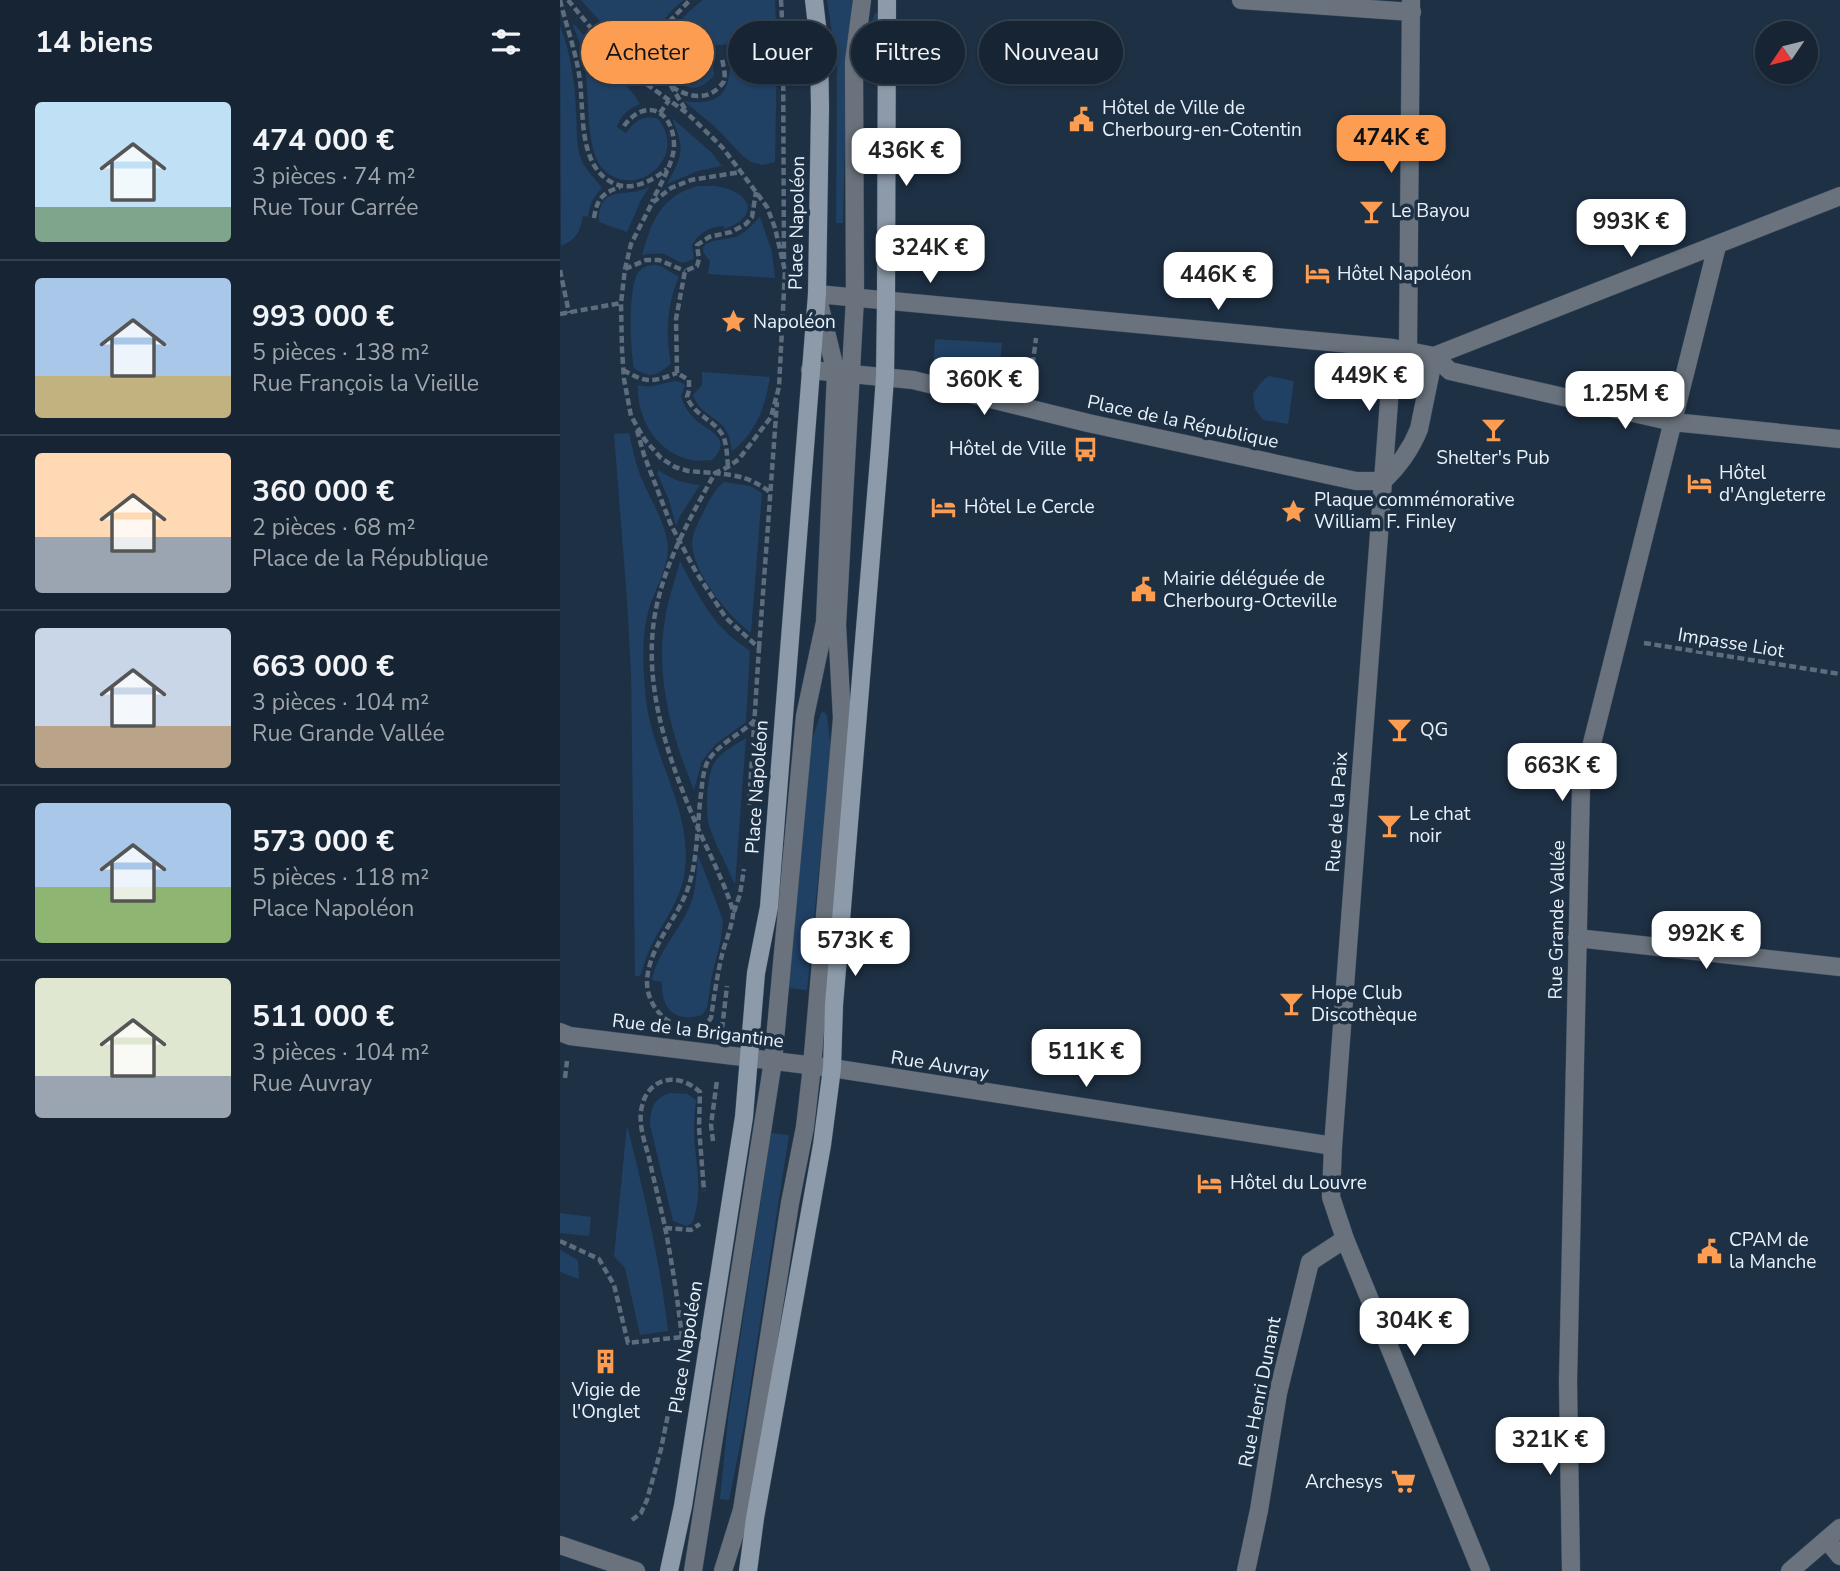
<!DOCTYPE html>
<html lang="fr">
<head>
<meta charset="utf-8">
<style>
	:root { --surface:#162433; --page:#1f2c3b; --text:#f1f3f6; --muted:#9ea4ac; --line:#35414e; --accent:#fc9d52 }
	body { margin:0; font-family:"Nunito Sans",sans-serif; background:var(--page); color:var(--text); height:100vh; display:flex; flex-direction:column; font-size:26px; white-space:nowrap }
	* { box-sizing:border-box; margin:0 }
	p { font-size:23px; color:var(--muted) }
	.icon { flex:none; width:38px; height:38px; fill:none; stroke:currentColor; stroke-width:2; stroke-linecap:round; stroke-linejoin:round }
	.map { position:relative; flex:1; overflow:hidden }
	.details { display:flex; flex-direction:column; background:var(--surface); width:560px }
	.details>* { flex:none }
	.banner { position:absolute; left:21px; top:21px; width:665px; height:63px; display:flex; gap:14px }
	.needle { width:46px; rotate:235deg }
	.fabs { position:absolute; left:1195px; top:21px; display:grid; gap:14px }
	.fabs a { display:grid; place-items:center; width:63px; height:63px; border-radius:50%; background:var(--surface); box-shadow:0 2px 5px #0004,0 0 0 2px var(--line); font-size:35px }
	.price { position:absolute; translate:-50% -60px; padding:0 16px; border-radius:14px; background:#fff; color:#222; font-size:23px; line-height:46px; filter:drop-shadow(0 2px 4px #0008) }
	.price::after { content:''; position:absolute; left:50%; top:42px; width:21px; height:16px; margin-left:-10px; background:inherit; clip-path:polygon(0 0,100% 0,50% 100%) }
	.price.selected { background:var(--accent); color:#111 }
	ul { padding:0; list-style:none }
	li { display:flex; align-items:center; gap:21px; height:175px; padding:0 35px }
	li+li { border-top:2px solid var(--line) }
	li span { display:grid; place-items:center; flex:none; width:196px; height:140px; border-radius:7px; color:#555 }
	li>.icon { margin-inline-start:auto }
	span .icon { width:84px; height:84px; fill:#fffc; stroke-width:1 }
	li b { font-size:30px }
	h2 { display:flex; justify-content:space-between; align-items:center; height:84px; padding:0 35px; font-size:30px }
	.pill { padding:0 24px; border-radius:32px; background:var(--surface); box-shadow:0 2px 5px #0004,0 0 0 2px var(--line); font-size:24px; line-height:63px }
	.pill.selected { background:var(--accent); color:#111 }
	main { display:flex; flex:1; min-height:0 }
	.map>svg:first-child { display:block }
</style>
</head>
<body>
<main>
<section class="details">
<h2>14 biens<svg class="icon" aria-label="filters" viewBox="0 0 24 24"><path d="M4 7h16M4 17h16"/><circle cx="9" cy="7" r="2"/><circle cx="15" cy="17" r="2"/></svg></h2>
<ul>
<li><span style="background:linear-gradient(#bfe0f5 75%,#7fa58c 0)"><svg class="icon" aria-label="home" viewBox="0 0 24 24"><path d="M3 11l9-7 9 7M6 9v11h12V9"/></svg></span><div><b>474 000 €</b><p>3 pièces · 74 m²</p><p>Rue Tour Carrée</p></div></li>
<li><span style="background:linear-gradient(#a9c7e8 70%,#c2b280 0)"><svg class="icon" aria-label="home" viewBox="0 0 24 24"><path d="M3 11l9-7 9 7M6 9v11h12V9"/></svg></span><div><b>993 000 €</b><p>5 pièces · 138 m²</p><p>Rue François la Vieille</p></div></li>
<li><span style="background:linear-gradient(#ffd9b3 60%,#9aa5b1 0)"><svg class="icon" aria-label="home" viewBox="0 0 24 24"><path d="M3 11l9-7 9 7M6 9v11h12V9"/></svg></span><div><b>360 000 €</b><p>2 pièces · 68 m²</p><p>Place de la République</p></div></li>
<li><span style="background:linear-gradient(#c9d6e8 70%,#b9a48a 0)"><svg class="icon" aria-label="home" viewBox="0 0 24 24"><path d="M3 11l9-7 9 7M6 9v11h12V9"/></svg></span><div><b>663 000 €</b><p>3 pièces · 104 m²</p><p>Rue Grande Vallée</p></div></li>
<li><span style="background:linear-gradient(#a9c7e8 60%,#8fb573 0)"><svg class="icon" aria-label="home" viewBox="0 0 24 24"><path d="M3 11l9-7 9 7M6 9v11h12V9"/></svg></span><div><b>573 000 €</b><p>5 pièces · 118 m²</p><p>Place Napoléon</p></div></li>
<li><span style="background:linear-gradient(#dfe7d0 70%,#9aa5b1 0)"><svg class="icon" aria-label="home" viewBox="0 0 24 24"><path d="M3 11l9-7 9 7M6 9v11h12V9"/></svg></span><div><b>511 000 €</b><p>3 pièces · 104 m²</p><p>Rue Auvray</p></div></li>
</ul>
</section>
<div class="map">
<svg width="1280" height="1571" viewBox="0 0 1280 1571">
	<rect width="100%" height="100%" fill="#1e3044"/>
	<!-- green -->
	<path fill="#204064" d="M 21,0 L 124,0 C 103,16 93,32 96,59 C 97,67 97,74 102,81 L 99,82 L 71,56 Z
		M 143,0 L 215,0 L 217,50 L 215,162 L 202,165 L 191,162 L 183,156 L 154,126 L 124,101 C 171,109 171,80 170,44 L 152,46 L 154,75 C 126,110 96,66 113,32 C 119,20 132,8 143,0 Z
		M 267,0 L 292,0 L 287,67 L 283,223 L 276,223 L 277,67 Z
		M 315,13 L 320,13 L 320,63 L 303,63 L 303,46 Z
		M 12,24 L 16,26 L 75,96 L 80,104 C 68,109 61,115 57,127 L 66,133 C 73,122 84,114 98,119 C 129,156 77,201 44,170 C 26,153 29,101 26,76 C 24,58 20,40 12,24 Z
		M 0,26 C 11,54 15,82 16,112 C 17,127 16,142 20,156 C 24,169 34,177 42,188 C 33,197 30,204 28,217 L 23,216 C 20,232 16,240 1,246 Z
		M 112,118 L 151,152 L 162,166 L 138,171 L 107,184 C 123,155 125,149 112,118 Z
		M 90,186 L 81,200 L 67,232 L 39,222 C 38,181 70,200 90,186 Z
		M 138,186 C 146,186 154,185 161,187 C 194,195 198,217 165,229 L 163,226 C 149,227 139,233 132,245 L 134,259 C 119,266 119,261 106,255 C 99,252 89,254 82,255 C 92,220 101,196 138,186 Z
		M 200,217 L 212,252 L 215,278 L 148,274 L 150,261 C 127,238 167,241 178,236 C 187,231 193,224 200,217 Z
		M 96,265 C 106,266 110,274 119,276 C 107,305 105,333 111,364 C 96,375 91,380 74,368 C 70,346 68,294 77,274 C 81,267 89,265 96,265 Z
		M 375,339 L 442,343 L 439,380 L 373,367 Z
		M 142,372 L 210,377 C 206,404 196,434 172,451 C 169,413 143,423 133,395 L 142,385 Z
		M 709,376 L 734,381 L 728,424 L 703,420 L 695,409 L 693,394 L 701,382 Z
		M 115,381 L 120,382 L 125,385 L 121,396 C 124,406 129,414 137,421 C 151,432 173,439 152,460 C 108,467 76,427 78,385 C 92,389 101,383 115,381 Z
		M 69,433 C 72,445 74,457 78,469 C 86,494 107,522 108,548 C 108,568 95,590 89,609 C 81,637 83,670 86,699 C 92,757 132,810 125,869 C 122,899 104,920 91,946 C 86,956 84,966 80,976 L 75,976 L 71,674 L 67,600 L 54,434 Z
		M 99,470 C 110,480 125,483 140,485 L 120,516 L 116,526 L 109,500 L 97,473 Z
		M 164,482 L 190,486 L 202,493 L 191,633 C 169,617 133,573 132,544 C 132,533 140,519 145,509 C 150,499 155,489 164,482 Z
		M 120,561 C 133,586 147,614 167,633 C 174,640 183,645 190,651 L 186,722 L 156,744 L 142,761 L 134,790 C 112,737 95,678 105,619 C 108,600 115,580 120,561 Z
		M 264,712 L 267,715 L 271,749 L 247,990 L 227,988 L 250,746 L 261,713 Z
		M 186,738 L 175,885 C 167,865 155,845 149,825 C 145,813 147,776 153,765 C 159,753 175,745 186,738 Z
		M 138,855 L 163,920 L 161,939 L 152,975 L 147,1008 L 142,1015 C 115,1023 101,1009 102,982 L 92,980 C 97,952 120,931 130,905 C 137,889 136,872 138,855 Z
		M 111,1093 L 127,1094 L 136,1100 C 135,1109 134,1119 134,1128 C 134,1160 145,1191 132,1223 L 126,1226 L 113,1221 L 90,1125 C 90,1109 94,1097 111,1093 Z
		M 67,1125 C 84,1193 100,1261 108,1331 L 80,1335 L 65,1268 L 54,1256 Z
		M 211,1133 L 229,1135 L 185,1420 L 169,1500 L 160,1499 L 168,1419 Z
		M 0,1213 L 31,1217 L 29,1236 L 0,1233 Z
		M 0,1250 L 18,1260 L 19,1279 L 0,1272 Z"/>
	<g fill="none" stroke-linecap="round" stroke-linejoin="round">
		<defs>
			<path id="service" d="M 1267,1540 L 1280,1556
				M 133,1571 L 213,1061 L 245,716 L 265,622 L 276,373 L 258,299
				M 163,1571 L 182,1510 L 230,1203 L 245,1127 L 252,1066 L 282,718 L 277,625 L 295,298 L 294,62 L 302,0"/>
			<path id="pedestrian" d="M 773,1146 L 823,481"/>
			<path id="minor" d="M 681,0 L 852,12
				M 1280,196 L 874,356 L 890,371 L 1113,422 L 1280,439
				M 848,350 L 851,0
				M 1017,938 L 1280,967
				M 0,1032 L 10,1036 L 272,1068 L 773,1146 L 771,1197 L 785,1239 L 921,1571
				M 0,1545 L 76,1571
				M 686,1571 L 699,1510 L 718,1393 L 750,1262 L 785,1239
				M 1011,1571 L 1008,1382 L 1021,787 L 1157,246"/>
			<path id="tertiary" d="M 250,370 L 353,380 L 528,423 L 796,481 L 823,481 C 839,466 851,449 859,429 L 874,356 L 833,348 L 257,294
				M 823,481 L 833,348
				M 1230,1571 L 1280,1528"/>
			<path id="secondary" d="M 109,1571 L 123,1506 L 184,1117 L 196,973 L 209,907 L 257,294 L 260,108 L 259,43 L 254,0
				M 188,1571 L 195,1518 L 262,1145 L 272,1068 L 274,1005 L 320,447 L 325,377 L 326,301 L 327,0"/>
		</defs>
		<!-- service casing -->
		<use href="#service" stroke="#3a4b5e" stroke-width="19"/>
		<!-- pedestrian casing -->
		<use href="#pedestrian" stroke="#3a4b5e" stroke-width="19"/>
		<!-- minor casing -->
		<use href="#minor" stroke="#3a4b5e" stroke-width="19"/>
		<!-- tertiary casing -->
		<use href="#tertiary" stroke="#3a4b5e" stroke-width="19"/>
		<!-- secondary casing -->
		<use href="#secondary" stroke="#3a4b5e" stroke-width="19"/>
		<!-- path -->
		<path stroke="#5d6d7e" stroke-width="4.5" stroke-dasharray="7 3.5" stroke-linecap="butt" d="M 0,0 C 6,25 15,49 19,74 C 25,108 16,165 53,183 C 71,192 92,181 107,169
			M 8,0 L 49,50 L 85,83 L 127,113 L 162,147 L 181,172 L 196,192 L 207,207 L 215,228 L 225,271 L 219,387 L 211,417 L 179,459 L 168,467 L 155,473 L 128,471 L 115,467 L 101,458 L 85,440 L 71,416 L 64,379 L 62,350 L 61,303 L 65,269 L 71,244 L 92,203 L 111,188 L 131,180 L 181,172
			M 221,0 L 223,36 L 224,262
			M 112,87 C 125,95 142,101 156,90 C 158,88 163,84 164,81 C 166,74 163,65 162,58
			M 125,109 L 104,74 L 101,50 L 108,23 L 130,0
			M 100,113 L 109,100
			M 64,126 C 85,97 113,110 114,144 C 115,161 99,186 92,202
			M 34,218 C 37,199 42,193 60,187
			M 65,269 L 86,260 L 99,260 L 125,271
			M 0,270 L 9,313
			M 0,314 L 61,303
			M 63,370 C 88,384 92,382 117,373
			M 470,385 L 476,338
			M 77,430 L 84,455 L 111,525 L 136,572 L 166,618 L 199,648 L 189,805
			M 168,466 C 167,457 167,447 164,438 C 156,420 134,416 127,397 L 129,390 L 129,380 L 117,373 L 116,319 L 125,271 L 137,266 L 139,259 L 137,245 L 149,237 L 171,232 L 186,224 L 192,217 L 196,192
			M 1084,643 L 1280,674
			M 199,648 L 217,402
			M 174,912 L 180,894 L 184,869
			M 110,1022 C 97,1014 87,999 87,982 C 88,946 119,918 129,885 C 138,856 137,824 141,794 C 142,785 143,772 147,763 C 157,744 180,735 195,720
			M 139,1025 L 148,1022 L 151,1018 C 154,997 157,976 162,955 C 165,942 172,927 173,914 C 174,903 143,840 137,826 C 108,759 81,682 96,609 C 106,560 131,516 155,473 C 180,476 189,477 210,492
			M 162,1029 L 167,986
			M 5,1078 L 7,1061
			M 153,1141 L 151,1125 L 157,1080
			M 105,1228 L 131,1230 L 140,1224
			M 0,1241 L 39,1259 L 54,1285 L 68,1343 L 122,1337 L 122,1336
			M 122,1338 C 118,1301 112,1263 105,1227 C 100,1204 94,1181 89,1158 C 85,1143 79,1127 81,1111 C 86,1077 117,1071 140,1092 L 139,1127 L 144,1191
			M 72,1520 L 81,1513 L 87,1500 L 101,1449 L 110,1405"/>
		<!-- service -->
		<use href="#service" stroke="#6a737d" stroke-width="18"/>
		<!-- pedestrian -->
		<use href="#pedestrian" stroke="#6a737d" stroke-width="18"/>
		<!-- minor -->
		<use href="#minor" stroke="#6a737d" stroke-width="18"/>
		<!-- tertiary -->
		<use href="#tertiary" stroke="#6a737d" stroke-width="18"/>
		<!-- secondary -->
		<use href="#secondary" stroke="#8c9aaa" stroke-width="18"/>
	</g>
	<!-- icons -->
	<defs>
		<symbol id="civic-bare" viewBox="-9 -9 18 18"><path d="M-.6-6.5H3V-4.5H.6V-3L4-1V1h2V6H-6V1h2V-1L-.6-3ZM-1.2 2.5V6h2.4V2.5Z" fill="#fc9d52" stroke="#1e3044" stroke-width="2.5" paint-order="stroke"/></symbol>
		<symbol id="bar-bare" viewBox="-9 -9 18 18"><path d="M-6-5H6L.8 .8V4.5H3.5V6h-7V4.5H-.8V.8Z" fill="#fc9d52" stroke="#1e3044" stroke-width="2.5" paint-order="stroke"/></symbol>
		<symbol id="hotel-bare" viewBox="-9 -9 18 18"><path d="M-6-4.5h1.5V1H6V5H4.5V3h-9V5H-6ZM-4 0a1.8 1.8 0 1 1 3.6 0ZM.5 0V-2.5h3Q6-2.5 6 0Z" fill="#fc9d52" stroke="#1e3044" stroke-width="2.5" paint-order="stroke"/></symbol>
		<symbol id="sight-bare" viewBox="-9 -9 18 18"><path d="M0-6L1.8-2.2L6-1.7L2.9 1.2L3.7 5.4L0 3.3L-3.7 5.4L-2.9 1.2L-6-1.7L-1.8-2.2Z" fill="#fc9d52" stroke="#1e3044" stroke-width="2.5" paint-order="stroke"/></symbol>
		<symbol id="bus-bare" viewBox="-9 -9 18 18"><path d="M-5-6H5V4H4V6H2V4H-2V6H-4V4H-5ZM-3.5-4V0h7V-4ZM-3.5 1.2v1.5H-2V1.2ZM2 1.2v1.5H3.5V1.2Z" fill="#fc9d52" stroke="#1e3044" stroke-width="2.5" paint-order="stroke"/></symbol>
		<symbol id="building-bare" viewBox="-9 -9 18 18"><path d="M-4-6H4V6H1V3H-1V6H-4ZM-2.5-4.3h1.7v1.8h-1.7ZM.8-4.3h1.7v1.8H.8ZM-2.5-1h1.7V.8h-1.7ZM.8-1h1.7V.8H.8Z" fill="#fc9d52" stroke="#1e3044" stroke-width="2.5" paint-order="stroke"/></symbol>
		<symbol id="supermarket-bare" viewBox="-9 -9 18 18"><path d="M-6-5.5h2.5l.6 2H6L4.5 2H-2.5L-4.4-4H-6ZM-1.5 3.2a1.3 1.3 0 1 0 .1 0ZM3 3.2a1.3 1.3 0 1 0 .1 0Z" fill="#fc9d52" stroke="#1e3044" stroke-width="2.5" paint-order="stroke"/></symbol>
	</defs>
	<g fill-rule="evenodd">
		<use href="#civic-bare" x="504" y="102" width="35" height="35"/>
		<use href="#bar-bare" x="794" y="194" width="35" height="35"/>
		<use href="#hotel-bare" x="740" y="256" width="35" height="35"/>
		<use href="#sight-bare" x="156" y="304" width="35" height="35"/>
		<use href="#bar-bare" x="916" y="412" width="35" height="35"/>
		<use href="#bus-bare" x="508" y="432" width="35" height="35"/>
		<use href="#hotel-bare" x="1122" y="466" width="35" height="35"/>
		<use href="#hotel-bare" x="366" y="490" width="35" height="35"/>
		<use href="#sight-bare" x="716" y="494" width="35" height="35"/>
		<use href="#civic-bare" x="566" y="572" width="35" height="35"/>
		<use href="#bar-bare" x="822" y="712" width="35" height="35"/>
		<use href="#bar-bare" x="812" y="808" width="35" height="35"/>
		<use href="#bar-bare" x="714" y="986" width="35" height="35"/>
		<use href="#hotel-bare" x="632" y="1166" width="35" height="35"/>
		<use href="#civic-bare" x="1132" y="1234" width="35" height="35"/>
		<use href="#building-bare" x="28" y="1344" width="35" height="35"/>
		<use href="#supermarket-bare" x="826" y="1464" width="35" height="35"/>
	</g>
	<g text-anchor="middle" dominant-baseline="central" stroke-width="7" stroke-linejoin="round" paint-order="stroke">
		<!-- poi labels -->
		<g font-size="19" fill="#e9f2fc" stroke="#1e3044" text-anchor="start">
			<text x="542" y="108">Hôtel de Ville de<tspan x="542" dy="22">Cherbourg-en-Cotentin</tspan></text>
			<text x="831" y="211">Le Bayou</text>
			<text x="777" y="274">Hôtel Napoléon</text>
			<text x="193" y="322">Napoléon</text>
			<text x="506" y="449" text-anchor="end">Hôtel de Ville</text>
			<text x="933" y="458" text-anchor="middle">Shelter's Pub</text>
			<text x="1159" y="473">Hôtel<tspan x="1159" dy="22">d'Angleterre</tspan></text>
			<text x="754" y="500">Plaque commémorative<tspan x="754" dy="22">William F. Finley</tspan></text>
			<text x="404" y="507">Hôtel Le Cercle</text>
			<text x="603" y="579">Mairie déléguée de<tspan x="603" dy="22">Cherbourg-Octeville</tspan></text>
			<text x="860" y="730">QG</text>
			<text x="849" y="814">Le chat<tspan x="849" dy="22">noir</tspan></text>
			<text x="751" y="993">Hope Club<tspan x="751" dy="22">Discothèque</tspan></text>
			<text x="670" y="1183">Hôtel du Louvre</text>
			<text x="1169" y="1240">CPAM de<tspan x="1169" dy="22">la Manche</tspan></text>
			<text x="46" y="1390" text-anchor="middle">Vigie de<tspan x="46" dy="22">l'Onglet</tspan></text>
			<text x="823" y="1482" text-anchor="end">Archesys</text>
		</g>
		<!-- street labels -->
		<g font-size="19" fill="#e9f2fc" stroke="#1e3044">
			<text transform="translate(237 223) rotate(-89)">Place Napoléon</text>
			<text transform="translate(623 422) rotate(12)">Place de la République</text>
			<text transform="translate(1171 643) rotate(9)">Impasse Liot</text>
			<text transform="translate(197 787) rotate(-86)">Place Napoléon</text>
			<text transform="translate(777 812) rotate(-86)">Rue de la Paix</text>
			<text transform="translate(997 920) rotate(-89)">Rue Grande Vallée</text>
			<text transform="translate(138 1031) rotate(7)">Rue de la Brigantine</text>
			<text transform="translate(380 1065) rotate(9)">Rue Auvray</text>
			<text transform="translate(126 1347) rotate(-81)">Place Napoléon</text>
			<text transform="translate(700 1392) rotate(-79)">Rue Henri Dunant</text>
		</g>
	</g>
</svg>
<div class="fabs">
<a><svg class="needle" viewBox="-14 -14 28 28"><path d="M0-13l5 13h-10z" fill="#e53935"/><path d="M0 13l5-13h-10z" fill="#9ea4ac"/></svg></a>
</div>
<b class="price selected" style="left:831px;top:175px">474K €</b>
<b class="price" style="left:346px;top:188px">436K €</b>
<b class="price" style="left:1071px;top:259px">993K €</b>
<b class="price" style="left:370px;top:285px">324K €</b>
<b class="price" style="left:658px;top:312px">446K €</b>
<b class="price" style="left:809px;top:413px">449K €</b>
<b class="price" style="left:424px;top:417px">360K €</b>
<b class="price" style="left:1065px;top:431px">1.25M €</b>
<b class="price" style="left:1002px;top:803px">663K €</b>
<b class="price" style="left:1146px;top:971px">992K €</b>
<b class="price" style="left:295px;top:978px">573K €</b>
<b class="price" style="left:526px;top:1089px">511K €</b>
<b class="price" style="left:854px;top:1358px">304K €</b>
<b class="price" style="left:990px;top:1477px">321K €</b>
<div class="banner">
<a class="pill selected">Acheter</a>
<a class="pill">Louer</a>
<a class="pill">Filtres</a>
<a class="pill">Nouveau</a>
</div>
</div>
</main>
</body>
</html>
